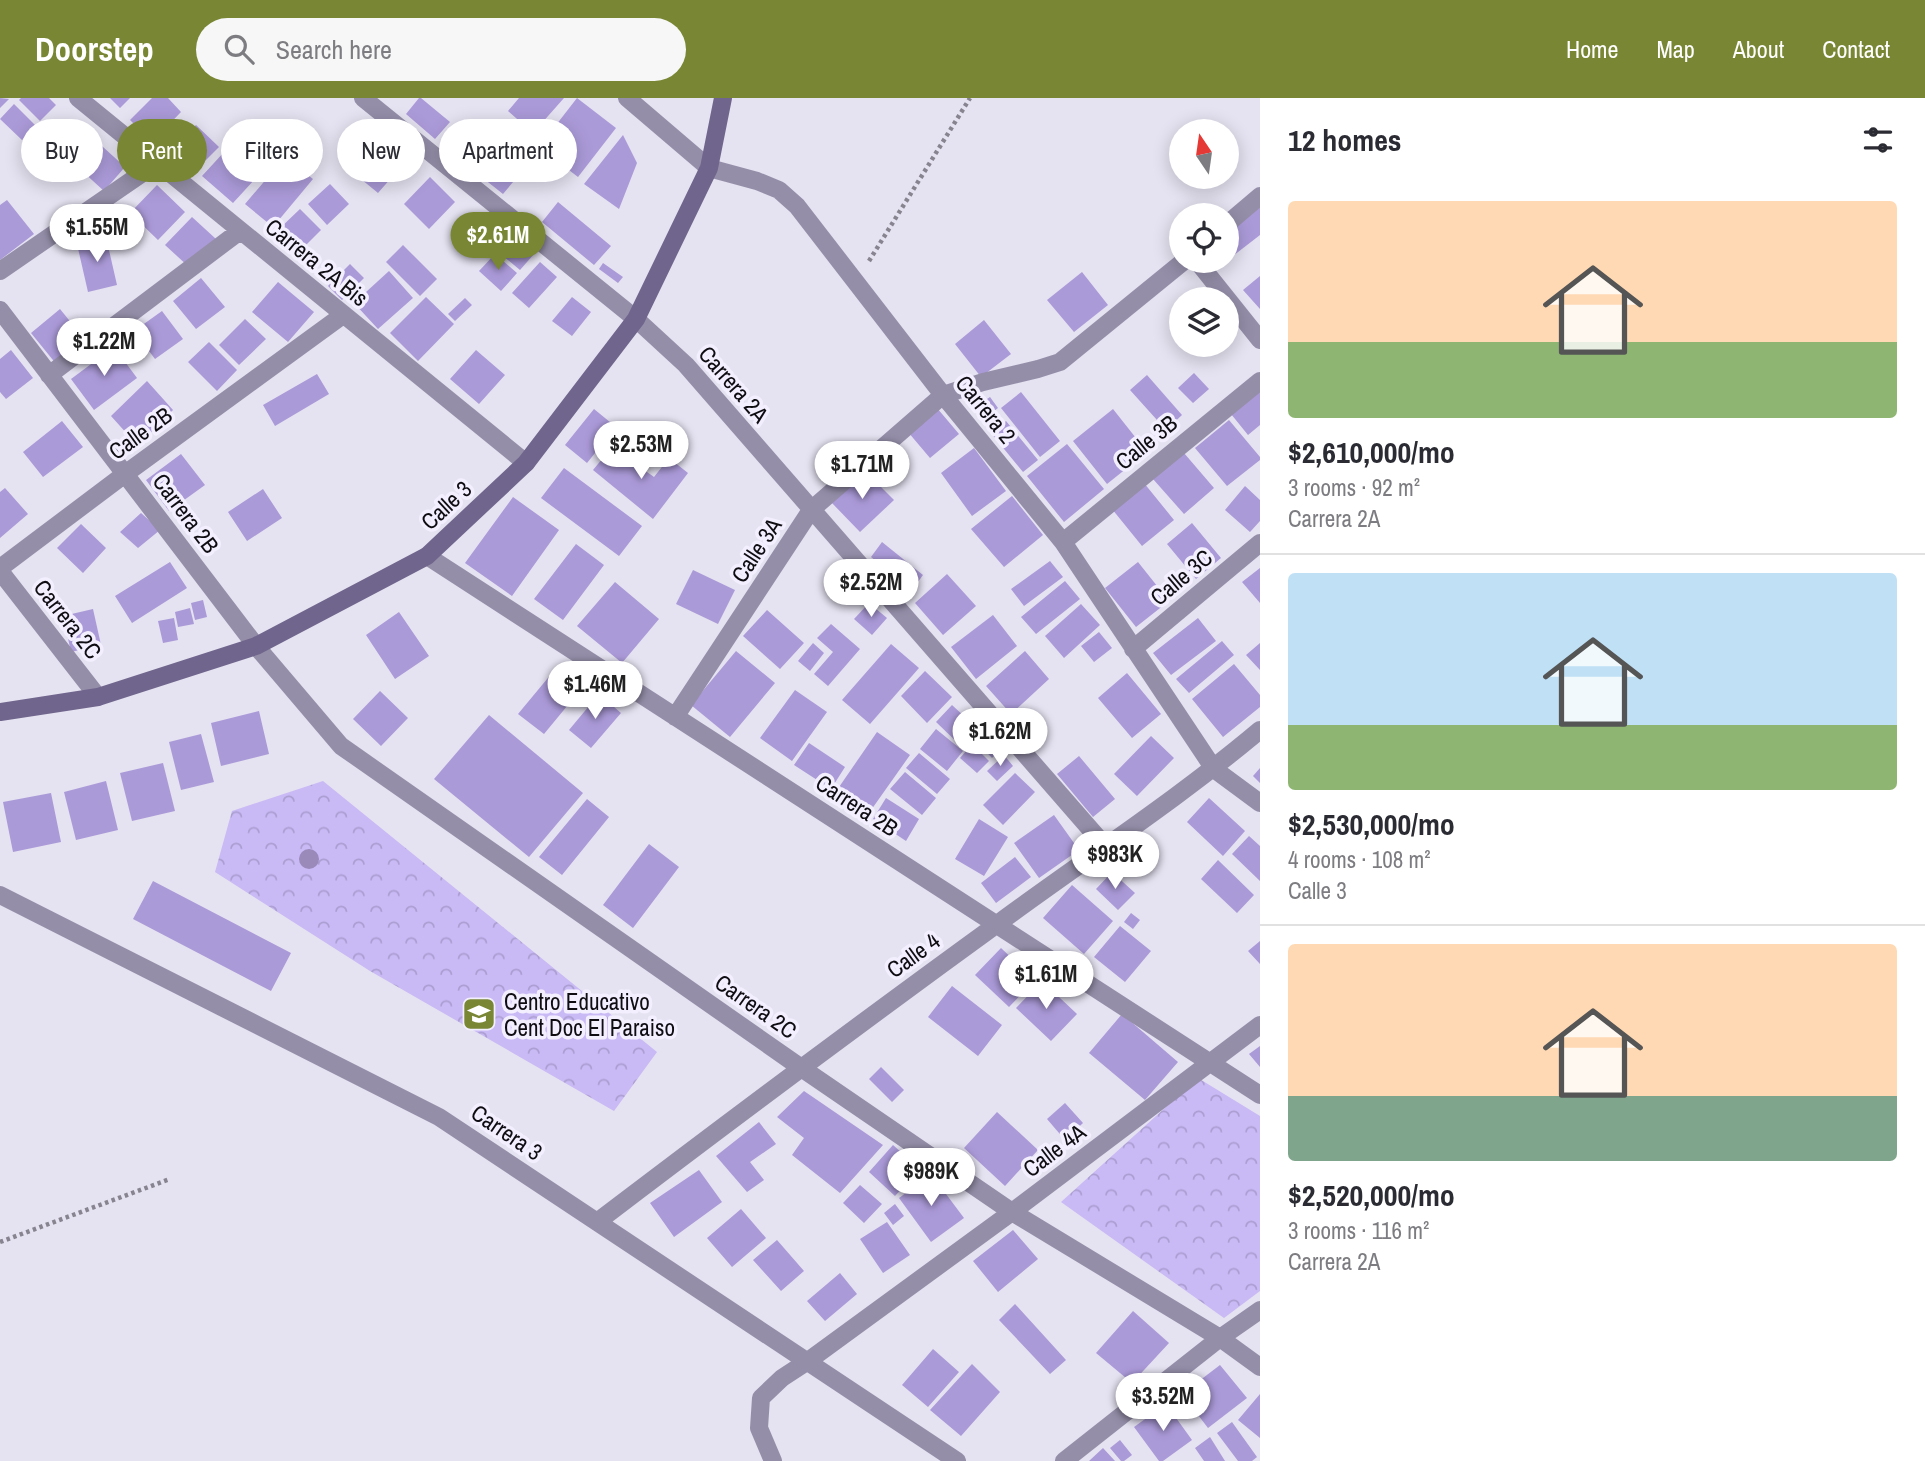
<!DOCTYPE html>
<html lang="en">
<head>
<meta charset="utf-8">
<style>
	:root { --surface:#fff; --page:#f7f7f7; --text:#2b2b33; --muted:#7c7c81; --line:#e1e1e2; --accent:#798633 }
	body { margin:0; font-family:"Archivo Narrow",sans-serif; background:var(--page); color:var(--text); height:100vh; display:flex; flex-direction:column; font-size:26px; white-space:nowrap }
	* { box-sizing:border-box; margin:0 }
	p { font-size:23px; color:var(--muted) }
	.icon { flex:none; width:38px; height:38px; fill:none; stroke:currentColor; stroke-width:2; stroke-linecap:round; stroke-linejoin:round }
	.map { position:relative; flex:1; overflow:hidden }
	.side { display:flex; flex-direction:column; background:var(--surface); width:665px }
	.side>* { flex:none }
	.banner { position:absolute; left:21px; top:21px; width:665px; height:63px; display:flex; gap:14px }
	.needle { width:46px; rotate:347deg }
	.buttons { position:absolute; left:1169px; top:21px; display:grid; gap:14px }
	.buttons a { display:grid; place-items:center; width:70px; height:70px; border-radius:50%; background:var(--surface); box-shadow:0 4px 18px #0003; font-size:35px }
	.price { position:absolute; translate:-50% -60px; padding:0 16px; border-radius:24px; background:#fff; color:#222; font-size:23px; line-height:46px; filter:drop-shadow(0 2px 4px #0008) }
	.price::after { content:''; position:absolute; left:50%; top:42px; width:21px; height:16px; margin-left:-10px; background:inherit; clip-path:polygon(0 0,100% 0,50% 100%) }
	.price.on { background:var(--accent); color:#fff }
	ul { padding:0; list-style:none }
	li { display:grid; align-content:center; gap:14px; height:371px; padding:0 28px }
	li+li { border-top:2px solid var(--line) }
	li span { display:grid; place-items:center; height:217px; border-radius:7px; color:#555 }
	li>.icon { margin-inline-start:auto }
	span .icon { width:126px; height:126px; fill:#fffc; stroke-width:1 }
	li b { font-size:30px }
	h2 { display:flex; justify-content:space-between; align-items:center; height:84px; padding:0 28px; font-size:30px }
	.pill { padding:0 24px; border-radius:32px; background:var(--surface); box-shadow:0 4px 18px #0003; font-size:24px; line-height:63px }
	.pill.on { background:var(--accent); color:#fff }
	header { display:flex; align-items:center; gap:42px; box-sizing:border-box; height:98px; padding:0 35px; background:var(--accent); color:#fff }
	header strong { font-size:33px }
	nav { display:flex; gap:38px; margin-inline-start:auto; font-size:24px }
	.search { width:490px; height:63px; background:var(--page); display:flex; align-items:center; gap:18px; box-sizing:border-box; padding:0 24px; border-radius:38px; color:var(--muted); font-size:26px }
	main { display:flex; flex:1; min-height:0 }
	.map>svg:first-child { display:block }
</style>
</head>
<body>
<header>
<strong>Doorstep</strong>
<div class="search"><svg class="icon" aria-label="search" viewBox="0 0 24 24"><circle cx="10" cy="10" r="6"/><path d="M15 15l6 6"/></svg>Search here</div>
<nav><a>Home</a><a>Map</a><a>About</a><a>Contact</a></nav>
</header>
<main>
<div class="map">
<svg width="1260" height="1363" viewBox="0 0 1260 1363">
	<defs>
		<pattern id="park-crowns" width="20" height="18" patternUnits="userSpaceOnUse" patternTransform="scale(1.75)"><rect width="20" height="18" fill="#c9b9f5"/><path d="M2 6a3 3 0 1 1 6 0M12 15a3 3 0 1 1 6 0" fill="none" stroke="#ab9ed1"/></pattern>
	</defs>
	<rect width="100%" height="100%" fill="#e5e2f1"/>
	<!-- park -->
	<path fill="url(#park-crowns)" d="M 323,683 L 657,954 L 614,1013 L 370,873 L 215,774 L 232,713 Z
		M 1198,980 L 1260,1018 L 1260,1193 L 1224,1220 L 1061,1104 Z"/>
	<!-- building -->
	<path fill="#ab9ad8" d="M 0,0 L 9,1 L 0,10 Z
		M 21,0 L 49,0 L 56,7 L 40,23 L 19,2 Z
		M 110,0 L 130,0 L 120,10 Z
		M 152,0 L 168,0 L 181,14 L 152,44 L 130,22 Z
		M 419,0 L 421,0 L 450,24 L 435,41 L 406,16 Z
		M 519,0 L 564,0 L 533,35 L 508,13 Z
		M 577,0 L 616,30 L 578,79 L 539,49 Z
		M 14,6 L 36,28 L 22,42 L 0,21 Z
		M 258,23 L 285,49 L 258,77 L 231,51 Z
		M 196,27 L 219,49 L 191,77 L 168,54 Z
		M 466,27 L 489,50 L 470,70 L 446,47 Z
		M 80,28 L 125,69 L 104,93 L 59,52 Z
		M 623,37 L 637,65 L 619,111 L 584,86 Z
		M 378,39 L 406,63 L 378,95 L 350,72 Z
		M 505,46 L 529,65 L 503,96 L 479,77 Z
		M 225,53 L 255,81 L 233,105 L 202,78 Z
		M 285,59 L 313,81 L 273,129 L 245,106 Z
		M 430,79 L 455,104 L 429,131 L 404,106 Z
		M 330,86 L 349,106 L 327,127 L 308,106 Z
		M 157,87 L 185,114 L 158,142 L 130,115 Z
		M 7,102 L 34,136 L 0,162 L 0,107 Z
		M 558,104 L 611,148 L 594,167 L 542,124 Z
		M 1260,109 L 1260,137 L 1220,168 L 1216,163 L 1227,163 L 1227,135 Z
		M 300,111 L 321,132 L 300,153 L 278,132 Z
		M 192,119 L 216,141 L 189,169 L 165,147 Z
		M 500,127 L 534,156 L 520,172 L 485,143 Z
		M 106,139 L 117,187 L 88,194 L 77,146 Z
		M 403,147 L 437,181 L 420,198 L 386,164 Z
		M 495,156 L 517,175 L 501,193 L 479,173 Z
		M 540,164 L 557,179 L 529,210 L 512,195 Z
		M 603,165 L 623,179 L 618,185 L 599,171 Z
		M 350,166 L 364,180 L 342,202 L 328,188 Z
		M 389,173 L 413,200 L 378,231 L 354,205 Z
		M 1082,174 L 1108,207 L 1074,234 L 1047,202 Z
		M 1260,178 L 1260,211 L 1243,192 Z
		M 201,180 L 225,209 L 196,231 L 173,203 Z
		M 278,184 L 314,214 L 288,244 L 252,214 Z
		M 426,199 L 454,226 L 418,263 L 390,235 Z
		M 572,199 L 591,214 L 572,238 L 552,223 Z
		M 465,200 L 472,207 L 455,223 L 448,216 Z
		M 60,211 L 86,243 L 57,267 L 31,235 Z
		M 162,213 L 183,241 L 155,261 L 134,233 Z
		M 245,221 L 266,241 L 239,267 L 219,247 Z
		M 984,222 L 1011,256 L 981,279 L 955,246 Z
		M 209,244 L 237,272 L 217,293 L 188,264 Z
		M 114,249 L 137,280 L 94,312 L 71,281 Z
		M 11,252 L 33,280 L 6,301 L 0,294 L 0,261 Z
		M 476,252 L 505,277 L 479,306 L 450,281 Z
		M 1194,275 L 1209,291 L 1193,305 L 1178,290 Z
		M 317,276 L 329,296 L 275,328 L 263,307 Z
		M 1147,277 L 1182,317 L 1166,332 L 1130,292 Z
		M 147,283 L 173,312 L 138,348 L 111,318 Z
		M 1260,291 L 1260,327 L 1248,337 L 1231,316 Z
		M 1021,294 L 1060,343 L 1040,359 L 1001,310 Z
		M 990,299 L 998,310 L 982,322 L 974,310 Z
		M 937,310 L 959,336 L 930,360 L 908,334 Z
		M 594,311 L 616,329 L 587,365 L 565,347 Z
		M 1113,311 L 1147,354 L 1107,386 L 1073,343 Z
		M 1229,322 L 1260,359 L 1260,362 L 1227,388 L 1195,350 Z
		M 62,323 L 83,349 L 43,379 L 23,354 Z
		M 1006,323 L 1038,362 L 1023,374 L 991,335 Z
		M 1067,346 L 1104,391 L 1064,424 L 1027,378 Z
		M 612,349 L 654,379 L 669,360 L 688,375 L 653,421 L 593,372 Z
		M 974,350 L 1006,393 L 972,418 L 941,375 Z
		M 1184,355 L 1214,390 L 1184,416 L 1153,381 Z
		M 181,356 L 205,387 L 169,413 L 146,382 Z
		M 564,370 L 642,428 L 619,458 L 541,400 Z
		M 864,372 L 894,402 L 860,434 L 831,404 Z
		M 1144,385 L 1174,422 L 1142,448 L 1112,411 Z
		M 1245,388 L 1260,402 L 1260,423 L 1250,434 L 1225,412 Z
		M 5,390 L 28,416 L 0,440 L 0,394 Z
		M 263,391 L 282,420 L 247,443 L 228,414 Z
		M 1012,398 L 1043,437 L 1004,469 L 971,431 Z
		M 513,399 L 559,432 L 512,498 L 465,465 Z
		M 141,415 L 160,432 L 138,450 L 120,434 Z
		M 1192,425 L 1221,460 L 1196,481 L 1167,446 Z
		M 81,426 L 106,450 L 83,475 L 57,450 Z
		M 882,444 L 923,477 L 912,492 L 871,459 Z
		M 576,446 L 604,467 L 563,522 L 534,501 Z
		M 1050,463 L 1063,479 L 1024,508 L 1011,491 Z
		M 170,464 L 187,490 L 132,525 L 115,498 Z
		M 1138,464 L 1169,503 L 1136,529 L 1105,490 Z
		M 1260,470 L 1260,505 L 1242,484 Z
		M 693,472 L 735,492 L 718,526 L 676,506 Z
		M 947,476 L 976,508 L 943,537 L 915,505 Z
		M 1065,483 L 1080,501 L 1036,536 L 1021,519 Z
		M 615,484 L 659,521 L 622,565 L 577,528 Z
		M 203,502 L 207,519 L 195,522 L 191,505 Z
		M 869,505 L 887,520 L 872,537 L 854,521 Z
		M 1081,506 L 1100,527 L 1064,560 L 1045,538 Z
		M 190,510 L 194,526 L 178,529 L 175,514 Z
		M 93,511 L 101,547 L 71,554 L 63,518 Z
		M 767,512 L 804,545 L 780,571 L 743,538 Z
		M 399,514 L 429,558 L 395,581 L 366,537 Z
		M 993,517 L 1017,548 L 976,581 L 951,549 Z
		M 174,520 L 178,542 L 163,545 L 158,523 Z
		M 1198,520 L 1216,543 L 1171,577 L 1153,555 Z
		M 831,526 L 860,551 L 828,588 L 814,576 L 833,554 L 817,540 Z
		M 1099,534 L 1112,550 L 1094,564 L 1081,548 Z
		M 1222,543 L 1234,557 L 1189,595 L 1176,581 Z
		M 813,545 L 824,555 L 810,573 L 798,563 Z
		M 1260,545 L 1260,572 L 1246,557 Z
		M 891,546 L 919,570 L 870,626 L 842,602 Z
		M 736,553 L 775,585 L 730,639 L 691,607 Z
		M 1025,553 L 1049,581 L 1011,616 L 986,588 Z
		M 1234,566 L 1260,597 L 1260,609 L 1223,639 L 1192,601 Z
		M 557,569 L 582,590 L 544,636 L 518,616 Z
		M 925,573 L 952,599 L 927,625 L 901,598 Z
		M 1127,575 L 1161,616 L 1132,640 L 1098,600 Z
		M 795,592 L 827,614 L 792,663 L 760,640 Z
		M 380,593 L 408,620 L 381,648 L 353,621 Z
		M 599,596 L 621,615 L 591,650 L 569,632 Z
		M 952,607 L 979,632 L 962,649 L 936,624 Z
		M 259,613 L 269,656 L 221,668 L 211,625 Z
		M 489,617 L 583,695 L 529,759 L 434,681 Z
		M 936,631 L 963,653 L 947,673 L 920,651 Z
		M 983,633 L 1000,652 L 992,660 L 974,641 Z
		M 877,634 L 910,657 L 869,715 L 837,692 Z
		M 201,636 L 214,684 L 181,692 L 169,644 Z
		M 1151,638 L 1174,660 L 1137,698 L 1114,676 Z
		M 809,645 L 845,669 L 831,691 L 794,667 Z
		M 972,646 L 989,663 L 977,675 L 960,660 Z
		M 919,655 L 950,681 L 937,696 L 906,670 Z
		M 1004,657 L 1013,668 L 997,683 L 987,673 Z
		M 1079,658 L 1115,701 L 1093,719 L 1057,676 Z
		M 163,665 L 175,713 L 132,723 L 120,675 Z
		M 1260,670 L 1260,685 L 1253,678 Z
		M 905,674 L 936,700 L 922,717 L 890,691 Z
		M 1015,675 L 1035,694 L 1003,727 L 983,707 Z
		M 106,683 L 118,732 L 76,742 L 64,694 Z
		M 51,695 L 61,744 L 13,754 L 3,704 Z
		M 886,700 L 919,721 L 906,743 L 873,721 Z
		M 1209,700 L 1245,733 L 1223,758 L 1187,724 Z
		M 587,701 L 609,719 L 562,777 L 539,759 Z
		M 1054,717 L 1079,752 L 1039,780 L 1014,745 Z
		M 979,721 L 1008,739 L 984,778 L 955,761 Z
		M 1249,738 L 1260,748 L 1260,783 L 1232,756 Z
		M 649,746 L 679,769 L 633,830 L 603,807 Z
		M 1015,759 L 1031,779 L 996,805 L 981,785 Z
		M 1218,762 L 1254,797 L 1237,815 L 1201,781 Z
		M 1112,774 L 1135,795 L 1118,812 L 1096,791 Z
		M 153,783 L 291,855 L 271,893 L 133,821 Z
		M 1072,787 L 1113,823 L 1084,856 L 1043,820 Z
		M 1131,815 L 1140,822 L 1133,831 L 1124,824 Z
		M 1120,828 L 1151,853 L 1125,884 L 1094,859 Z
		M 1260,843 L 1260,866 L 1248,853 Z
		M 1001,850 L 1035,882 L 1009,909 L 975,877 Z
		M 1042,883 L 1077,916 L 1051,943 L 1016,910 Z
		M 952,888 L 1002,927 L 978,958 L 928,919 Z
		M 1122,916 L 1178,964 L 1145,1002 L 1089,955 Z
		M 1260,948 L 1260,969 L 1249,956 Z
		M 881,969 L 904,992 L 892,1004 L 869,981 Z
		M 804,993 L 883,1047 L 840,1095 L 792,1057 L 804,1040 L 777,1019 Z
		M 1065,1005 L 1083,1025 L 1065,1042 L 1047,1021 Z
		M 997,1014 L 1038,1052 L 1005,1088 L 964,1050 Z
		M 759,1024 L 776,1046 L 750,1064 L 764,1082 L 747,1094 L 716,1058 Z
		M 893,1047 L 920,1071 L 895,1098 L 869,1074 Z
		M 699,1072 L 722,1104 L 674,1139 L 650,1105 Z
		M 931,1076 L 964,1120 L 931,1144 L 899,1100 Z
		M 860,1087 L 882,1106 L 864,1125 L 843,1105 Z
		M 895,1106 L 904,1118 L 893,1127 L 884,1115 Z
		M 741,1111 L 766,1140 L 732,1169 L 707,1140 Z
		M 887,1124 L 910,1157 L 883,1175 L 860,1141 Z
		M 1013,1132 L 1038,1161 L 998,1194 L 973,1163 Z
		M 777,1142 L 804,1173 L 781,1193 L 753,1162 Z
		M 840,1175 L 857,1196 L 825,1223 L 807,1203 Z
		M 1015,1206 L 1066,1262 L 1050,1276 L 999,1222 Z
		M 1133,1213 L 1169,1245 L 1132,1285 L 1096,1255 Z
		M 933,1251 L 959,1274 L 928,1309 L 902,1287 Z
		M 972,1266 L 1000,1294 L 961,1338 L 930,1312 Z
		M 1220,1267 L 1247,1300 L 1208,1330 L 1182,1296 Z
		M 1260,1296 L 1260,1340 L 1238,1322 Z
		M 1166,1306 L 1192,1342 L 1163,1363 L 1159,1363 L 1134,1329 Z
		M 1232,1324 L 1257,1359 L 1252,1363 L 1238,1363 L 1217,1335 Z
		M 1210,1339 L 1225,1363 L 1204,1363 L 1195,1350 Z
		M 1120,1342 L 1132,1357 L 1124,1363 L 1121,1363 L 1110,1350 Z
		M 1103,1350 L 1115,1363 L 1089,1363 Z"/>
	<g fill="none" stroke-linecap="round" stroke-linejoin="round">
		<!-- path -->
		<path stroke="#87848f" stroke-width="4.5" stroke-dasharray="3.5 3.5" stroke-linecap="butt" d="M 869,163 L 970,0
			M 0,1144 L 170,1081"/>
		<!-- service -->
		<path stroke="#958ea9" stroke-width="18" d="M 773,1363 L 759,1330 L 761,1300 L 782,1280 L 808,1263"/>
		<!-- minor -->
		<path stroke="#958ea9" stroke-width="18" d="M 78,0 L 526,365
			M 363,0 L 636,221 L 686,267 L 1105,748
			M 627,0 L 709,70 L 757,83 L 779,92 L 797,108 L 943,297 L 1063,444 L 1214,671 L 1260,705
			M 1227,126 L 1260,98
			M 1197,163 L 1260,242
			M 0,173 L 157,65
			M 0,212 L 256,548 L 341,648 L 800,969 L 1012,1114 L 1220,1240 L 1260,1269
			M 49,277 L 240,133
			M 1063,444 L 1260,283
			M 427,458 L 1260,997
			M 0,470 L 125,376 L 343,217
			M 0,473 L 98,599
			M 1133,551 L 1260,445
			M 675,619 L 811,412 L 943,297 L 983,284 L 1038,271 L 1060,264 L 1184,163
			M 0,797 L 439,1019 L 957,1363
			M 597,1124 C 731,1022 865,922 1000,824 C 1087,760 1178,701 1260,632
			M 808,1263 L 1012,1114 L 1260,927
			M 1064,1363 L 1220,1240 L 1260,1212"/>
		<!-- secondary -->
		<path stroke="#70658c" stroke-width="18" d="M 0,614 L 98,599 L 256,548 L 427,458 L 526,365 L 636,221 L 709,70 L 723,0"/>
	</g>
	<!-- trees -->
	<circle fill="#9a8aba" cx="309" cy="761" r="10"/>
	<!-- icons -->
	<defs>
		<symbol id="school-square" viewBox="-11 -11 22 22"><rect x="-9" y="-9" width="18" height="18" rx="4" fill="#798633" stroke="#f3efff"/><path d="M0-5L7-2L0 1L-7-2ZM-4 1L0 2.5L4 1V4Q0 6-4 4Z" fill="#fff"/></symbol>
	</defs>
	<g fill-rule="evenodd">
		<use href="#school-square" x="460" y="897" width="38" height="38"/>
	</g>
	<g text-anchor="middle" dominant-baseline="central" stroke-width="7" stroke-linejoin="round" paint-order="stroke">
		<!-- street labels -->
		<g font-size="23" fill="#0f0d12" stroke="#f3efff">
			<text transform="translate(317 164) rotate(39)">Carrera 2A Bis</text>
			<text transform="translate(734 286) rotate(49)">Carrera 2A</text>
			<text transform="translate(986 311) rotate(51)">Carrera 2</text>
			<text transform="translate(140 335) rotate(-36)">Calle 2B</text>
			<text transform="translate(1146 344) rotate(-39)">Calle 3B</text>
			<text transform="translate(446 407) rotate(-43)">Calle 3</text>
			<text transform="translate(186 415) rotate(53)">Carrera 2B</text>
			<text transform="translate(756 452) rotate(-57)">Calle 3A</text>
			<text transform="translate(1181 479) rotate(-40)">Calle 3C</text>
			<text transform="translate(68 521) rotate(52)">Carrera 2C</text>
			<text transform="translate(857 707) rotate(33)">Carrera 2B</text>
			<text transform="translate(913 857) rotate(-36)">Calle 4</text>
			<text transform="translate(756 908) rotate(35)">Carrera 2C</text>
			<text transform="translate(507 1034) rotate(34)">Carrera 3</text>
			<text transform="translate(1054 1052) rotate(-37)">Calle 4A</text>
		</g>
		<!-- poi labels -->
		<g font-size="23" fill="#0f0d12" stroke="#f3efff" text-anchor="start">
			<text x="504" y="903">Centro Educativo<tspan x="504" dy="26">Cent Doc El Paraiso</tspan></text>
		</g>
	</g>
</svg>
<div class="buttons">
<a><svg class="needle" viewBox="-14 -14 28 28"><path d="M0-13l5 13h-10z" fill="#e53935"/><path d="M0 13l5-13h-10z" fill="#7c7c81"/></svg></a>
<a><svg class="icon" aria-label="locate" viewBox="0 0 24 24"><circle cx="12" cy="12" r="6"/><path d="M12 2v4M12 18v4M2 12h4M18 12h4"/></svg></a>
<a><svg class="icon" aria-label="layers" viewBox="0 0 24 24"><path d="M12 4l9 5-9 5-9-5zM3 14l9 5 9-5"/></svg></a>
</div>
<b class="price" style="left:97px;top:166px">$1.55M</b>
<b class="price on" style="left:498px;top:174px">$2.61M</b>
<b class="price" style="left:104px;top:280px">$1.22M</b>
<b class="price" style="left:641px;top:383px">$2.53M</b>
<b class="price" style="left:862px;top:403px">$1.71M</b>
<b class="price" style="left:871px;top:521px">$2.52M</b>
<b class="price" style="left:595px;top:623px">$1.46M</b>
<b class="price" style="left:1000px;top:670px">$1.62M</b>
<b class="price" style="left:1115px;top:793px">$983K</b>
<b class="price" style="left:1046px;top:913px">$1.61M</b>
<b class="price" style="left:931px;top:1110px">$989K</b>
<b class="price" style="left:1163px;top:1335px">$3.52M</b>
<div class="banner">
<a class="pill">Buy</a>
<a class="pill on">Rent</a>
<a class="pill">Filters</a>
<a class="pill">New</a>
<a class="pill">Apartment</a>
</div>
</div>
<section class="side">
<h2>12 homes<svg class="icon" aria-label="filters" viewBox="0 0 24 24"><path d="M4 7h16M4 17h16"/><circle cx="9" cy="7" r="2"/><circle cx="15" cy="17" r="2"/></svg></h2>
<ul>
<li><span style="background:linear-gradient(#ffd9b3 65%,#8fb573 0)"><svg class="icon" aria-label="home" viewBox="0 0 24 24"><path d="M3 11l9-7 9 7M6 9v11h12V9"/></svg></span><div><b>$2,610,000/mo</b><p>3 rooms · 92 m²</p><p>Carrera 2A</p></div></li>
<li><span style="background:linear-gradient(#bfe0f5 70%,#8fb573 0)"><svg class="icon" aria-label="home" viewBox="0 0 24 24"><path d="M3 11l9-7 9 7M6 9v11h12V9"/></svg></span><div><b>$2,530,000/mo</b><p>4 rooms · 108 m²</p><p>Calle 3</p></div></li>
<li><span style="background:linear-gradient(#ffd9b3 70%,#7fa58c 0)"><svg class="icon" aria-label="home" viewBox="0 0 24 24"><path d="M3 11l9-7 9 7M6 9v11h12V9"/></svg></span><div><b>$2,520,000/mo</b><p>3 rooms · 116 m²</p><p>Carrera 2A</p></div></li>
</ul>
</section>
</main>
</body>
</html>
